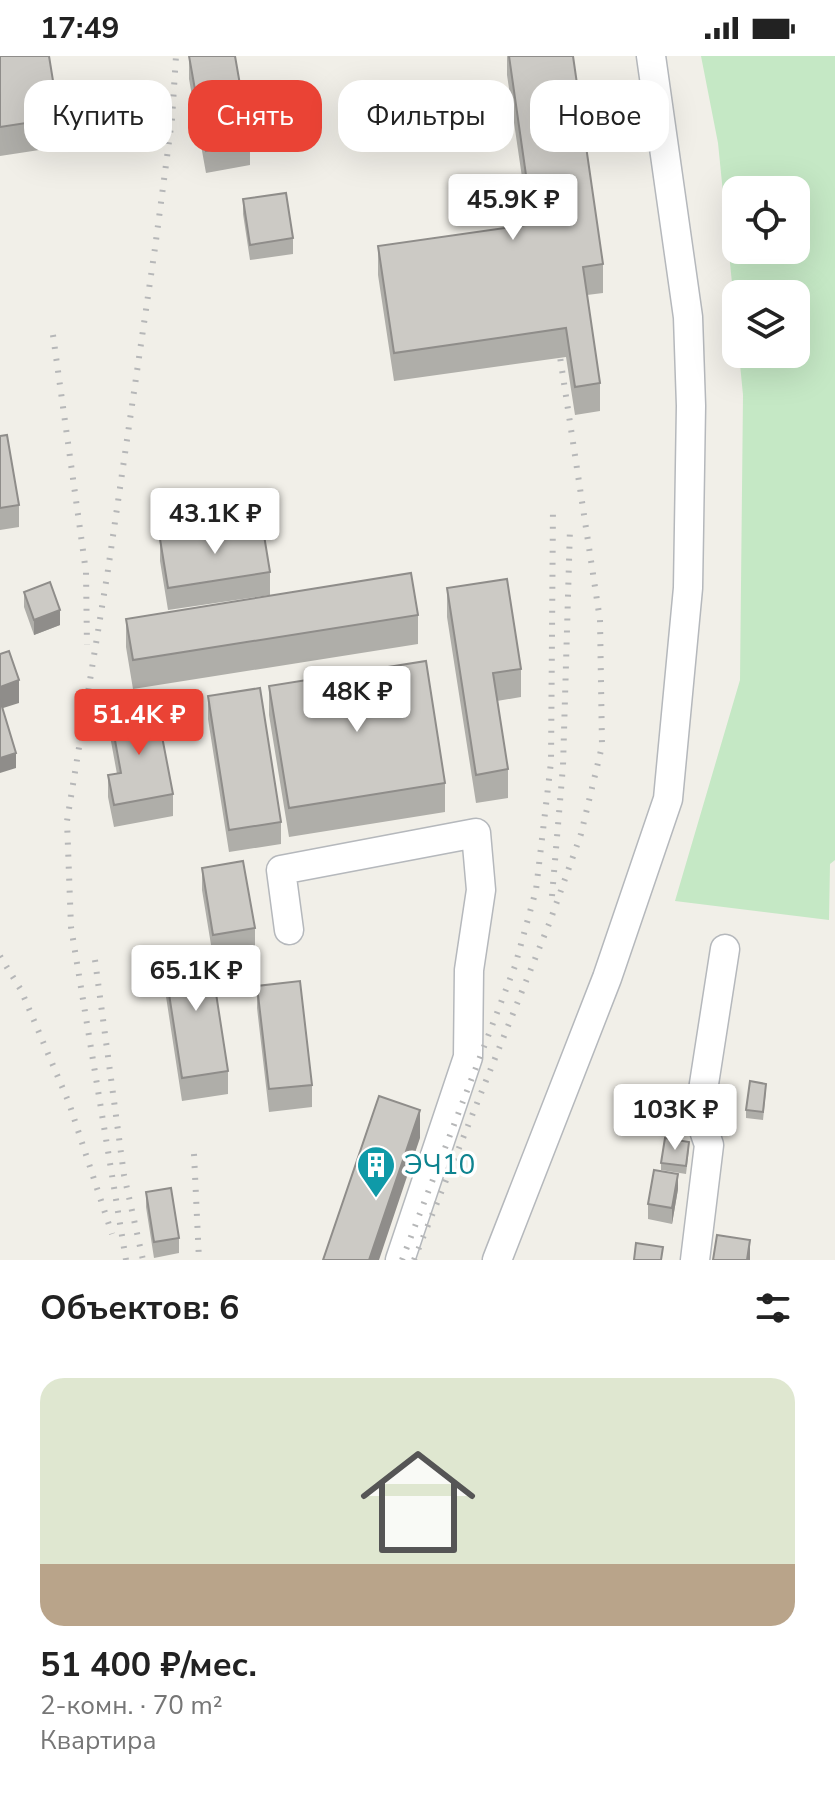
<!DOCTYPE html>
<html lang="ru">
<head>
<meta charset="utf-8">
<style>
	:root { --surface:#fff; --page:#f2f2f2; --text:#222; --muted:#767676; --accent:#ea4335 }
	body { margin:0; font-family:"Nunito Sans",sans-serif; background:var(--page); color:var(--text); height:100vh; display:flex; flex-direction:column; font-size:30px; white-space:nowrap }
	* { box-sizing:border-box; margin:0 }
	p { font-size:26px; color:var(--muted) }
	.icon { flex:none; width:44px; height:44px; fill:none; stroke:currentColor; stroke-width:2; stroke-linecap:round; stroke-linejoin:round }
	.map { position:relative; height:1204px; overflow:hidden }
	.panel { display:flex; flex-direction:column; background:var(--surface); flex:1 }
	.panel>* { flex:none }
	.hud { position:absolute; left:24px; top:24px; width:788px; height:72px; display:flex; gap:16px }
	.tools { position:absolute; left:722px; top:120px; display:grid; gap:16px }
	.tools a { display:grid; place-items:center; width:88px; height:88px; border-radius:16px; background:var(--surface); box-shadow:0 8px 32px #0002; font-size:40px }
	.price { position:absolute; translate:-50% -68px; padding:0 18px; border-radius:8px; background:#fff; color:#222; font-size:26px; line-height:52px; filter:drop-shadow(0 2px 4px #0008) }
	.price::after { content:''; position:absolute; left:50%; top:48px; width:24px; height:18px; margin-left:-12px; background:inherit; clip-path:polygon(0 0,100% 0,50% 100%) }
	.price.current { background:var(--accent); color:#fff }
	ul { padding:0; list-style:none }
	li { display:grid; align-content:center; gap:16px; height:424px; padding:0 40px }
	li span { display:grid; place-items:center; height:248px; border-radius:24px; color:#555 }
	li>.icon { margin-inline-start:auto }
	span .icon { width:144px; height:144px; fill:#fffc; stroke-width:1 }
	li b { font-size:34px }
	h2 { display:flex; justify-content:space-between; align-items:center; height:96px; padding:0 40px; font-size:34px }
	.chip { padding:0 28px; border-radius:24px; background:var(--surface); box-shadow:0 8px 32px #0002; font-size:28px; line-height:72px }
	.chip.current { background:var(--accent); color:#fff }
	.status { display:flex; justify-content:space-between; align-items:center; height:56px; padding:0 40px; background:var(--surface); direction:ltr }
	.status svg { height:22px; fill:currentColor }
	.map>svg:first-child { display:block }
</style>
</head>
<body>
<div class="status"><b>17:49</b><svg viewBox="0 0 49 12"><path d="M0 12V9h3v3zM5 12V6h3v6zM10 12V3h3v9zM15 12V0h3v12zM26 1h20v11H26zM47 4h2v5h-2z"/></svg></div>
<div class="map">
<svg width="835" height="1204" viewBox="0 0 835 1204">
	<rect width="100%" height="100%" fill="#f1efe8"/>
	<!-- green -->
	<path fill="#c5e8c5" fill-rule="evenodd" d="M 701,0 L 835,0 L 835,804 L 830,808 L 829,864 L 675,845 L 740,624 L 743,339 L 739,298 L 796,298 L 796,238 L 736,238 L 736,267 L 718,87 ZM 736,134 L 796,134 L 796,194 L 736,194 Z"/>
	<g fill="none" stroke-linecap="round" stroke-linejoin="round">
		<defs>
			<path id="minor" d="M 289,874 L 281,814 L 476,777 L 481,834 L 469,914 L 468,1001 L 400,1204
				M 497,1204 L 607,922 L 668,743 L 688,532 L 691,350 L 688,261 L 651,0
				M 695,1204 L 709,1089 L 699,1060 L 725,893"/>
		</defs>
		<!-- minor casing -->
		<use href="#minor" stroke="#b5b8bc" stroke-width="31"/>
		<!-- minor -->
		<use href="#minor" stroke="#fff" stroke-width="28"/>
		<!-- rail -->
		<path stroke="#b6b7b8" stroke-width="6" stroke-dasharray="2 10" stroke-linecap="butt" d="M 53,279 L 86,516 L 87,589
			M 552,840 L 563,710 L 570,472
			M 0,900 L 21,934 L 69,1047 L 112,1178
			M 95,904 L 124,1119 L 143,1204
			M 194,1098 L 199,1204
			M 126,1204 L 71,871 L 67,765 L 108,514 L 155,192 L 172,63 L 176,0
			M 402,1204 L 515,910 L 536,834 L 551,706 L 553,449
			M 414,1204 L 549,868 L 581,778 L 602,690 L 600,564 L 557,281"/>
	</g>
	<!-- wall -->
	<path fill="#afaea9" d="M 0,0 L 59,62 L 59,91 L 0,100 Z
		M 189,0 L 250,86 L 250,109 L 206,117 L 189,23 Z
		M 507,0 L 573,0 L 603,208 L 603,237 L 587,239 L 600,327 L 600,355 L 575,359 L 566,301 L 394,325 L 378,219 L 378,190 L 529,169 L 507,19 Z
		M 243,143 L 293,182 L 293,198 L 250,204 L 243,158 Z
		M 0,380 L 19,449 L 19,471 L 0,474 Z
		M 160,483 L 270,516 L 270,539 L 168,554 L 160,505 Z
		M 447,532 L 521,613 L 521,641 L 497,645 L 508,713 L 508,742 L 476,747 L 447,561 Z
		M 24,536 L 60,569 L 34,579 L 24,551 Z
		M 418,559 L 418,588 L 133,633 L 126,591 L 126,563 Z
		M 269,630 L 445,727 L 445,756 L 289,781 L 269,659 Z
		M 208,640 L 281,766 L 281,788 L 229,796 L 208,663 Z
		M 110,657 L 173,738 L 173,760 L 114,771 L 108,741 L 108,719 L 117,718 L 110,680 Z
		M 202,812 L 255,872 L 255,894 L 213,901 L 202,834 Z
		M 163,899 L 228,1015 L 228,1038 L 182,1045 L 163,921 Z
		M 257,930 L 312,1029 L 312,1051 L 269,1056 L 257,952 Z
		M 766,1035 L 763,1064 L 746,1062 L 746,1054 Z
		M 689,1093 L 686,1118 L 661,1114 L 661,1107 Z
		M 678,1133 L 672,1168 L 648,1163 L 648,1148 Z
		M 146,1136 L 179,1182 L 179,1197 L 154,1202 L 146,1151 Z"/>
	<!-- shaded-wall -->
	<path fill="#8f8d8a" d="M 60,554 L 60,569 L 34,579 L 34,564 Z
		M 19,624 L 19,647 L 0,653 L 0,631 Z
		M 16,697 L 16,712 L 0,717 L 0,702 Z
		M 420,1054 L 420,1082 L 379,1204 L 369,1204 Z
		M 678,1118 L 678,1133 L 672,1168 L 672,1152 Z
		M 750,1184 L 750,1204 L 747,1204 Z"/>
	<!-- building -->
	<path fill="#cccac5" stroke="#8f8d8a" stroke-width="2" d="M 0,0 L 49,0 L 59,62 L 0,71 Z
		M 189,0 L 235,0 L 250,86 L 206,95 Z
		M 509,0 L 573,0 L 603,208 L 583,211 L 600,327 L 575,331 L 566,272 L 394,297 L 378,190 L 533,168 Z
		M 286,137 L 293,182 L 250,189 L 243,143 Z
		M 7,379 L 19,449 L 0,452 L 0,380 Z
		M 262,467 L 270,516 L 168,532 L 160,483 Z
		M 411,517 L 418,559 L 133,604 L 126,563 Z
		M 507,523 L 521,613 L 493,617 L 508,713 L 476,719 L 447,532 Z
		M 50,526 L 60,554 L 34,564 L 24,536 Z
		M 9,595 L 19,624 L 0,631 L 0,598 Z
		M 426,605 L 445,727 L 289,752 L 269,630 Z
		M 260,632 L 281,766 L 229,774 L 208,640 Z
		M 0,644 L 16,697 L 0,702 Z
		M 156,649 L 173,738 L 114,749 L 108,719 L 121,717 L 110,657 Z
		M 243,805 L 255,872 L 213,879 L 202,812 Z
		M 209,892 L 228,1015 L 182,1022 L 163,899 Z
		M 300,925 L 312,1029 L 269,1033 L 257,930 Z
		M 750,1025 L 766,1028 L 763,1056 L 746,1054 Z
		M 379,1040 L 420,1054 L 369,1204 L 323,1204 Z
		M 665,1082 L 689,1086 L 686,1110 L 661,1107 Z
		M 654,1114 L 678,1118 L 672,1152 L 648,1148 Z
		M 171,1132 L 179,1182 L 154,1186 L 146,1136 Z
		M 717,1179 L 750,1184 L 747,1204 L 713,1204 Z
		M 636,1187 L 663,1191 L 661,1204 L 634,1204 Z"/>
	<!-- icons -->
	<defs>
		<symbol id="building-pin" viewBox="-11 -11 22 30"><path d="M0 17L-7.5 6A9.5 9.5 0 1 1 7.5 6Z" fill="#0f9aa8" stroke="#fff"/><path d="M-4-6H4V6H1V3H-1V6H-4ZM-2.5-4.3h1.7v1.8h-1.7ZM.8-4.3h1.7v1.8H.8ZM-2.5-1h1.7V.8h-1.7ZM.8-1h1.7V.8H.8Z" fill="#fff"/></symbol>
	</defs>
	<g fill-rule="evenodd">
		<use href="#building-pin" x="354" y="1087" width="44" height="60"/>
	</g>
	<g text-anchor="middle" dominant-baseline="central" stroke-width="7" stroke-linejoin="round" paint-order="stroke">
		<!-- culture labels -->
		<g font-size="28" fill="#0d838f" stroke="#fff" text-anchor="start">
			<text x="404" y="1109">ЭЧ10</text>
		</g>
	</g>
</svg>
<div class="tools">
<a><svg class="icon" aria-label="locate" viewBox="0 0 24 24"><circle cx="12" cy="12" r="6"/><path d="M12 2v4M12 18v4M2 12h4M18 12h4"/></svg></a>
<a><svg class="icon" aria-label="layers" viewBox="0 0 24 24"><path d="M12 4l9 5-9 5-9-5zM3 14l9 5 9-5"/></svg></a>
</div>
<b class="price" style="left:513px;top:186px">45.9K ₽</b>
<b class="price" style="left:215px;top:500px">43.1K ₽</b>
<b class="price" style="left:357px;top:678px">48K ₽</b>
<b class="price current" style="left:139px;top:701px">51.4K ₽</b>
<b class="price" style="left:196px;top:957px">65.1K ₽</b>
<b class="price" style="left:675px;top:1096px">103K ₽</b>
<div class="hud">
<a class="chip">Купить</a>
<a class="chip current">Снять</a>
<a class="chip">Фильтры</a>
<a class="chip">Новое</a>
</div>
</div>
<section class="panel">
<h2>Объектов: 6<svg class="icon" aria-label="filters" viewBox="0 0 24 24"><path d="M4 7h16M4 17h16"/><circle cx="9" cy="7" r="2"/><circle cx="15" cy="17" r="2"/></svg></h2>
<ul>
<li><span style="background:linear-gradient(#dfe7d0 75%,#b9a48a 0)"><svg class="icon" aria-label="home" viewBox="0 0 24 24"><path d="M3 11l9-7 9 7M6 9v11h12V9"/></svg></span><div><b>51 400 ₽/мес.</b><p>2-комн. · 70 m²</p><p>Квартира</p></div></li>
</ul>
</section>
</body>
</html>
